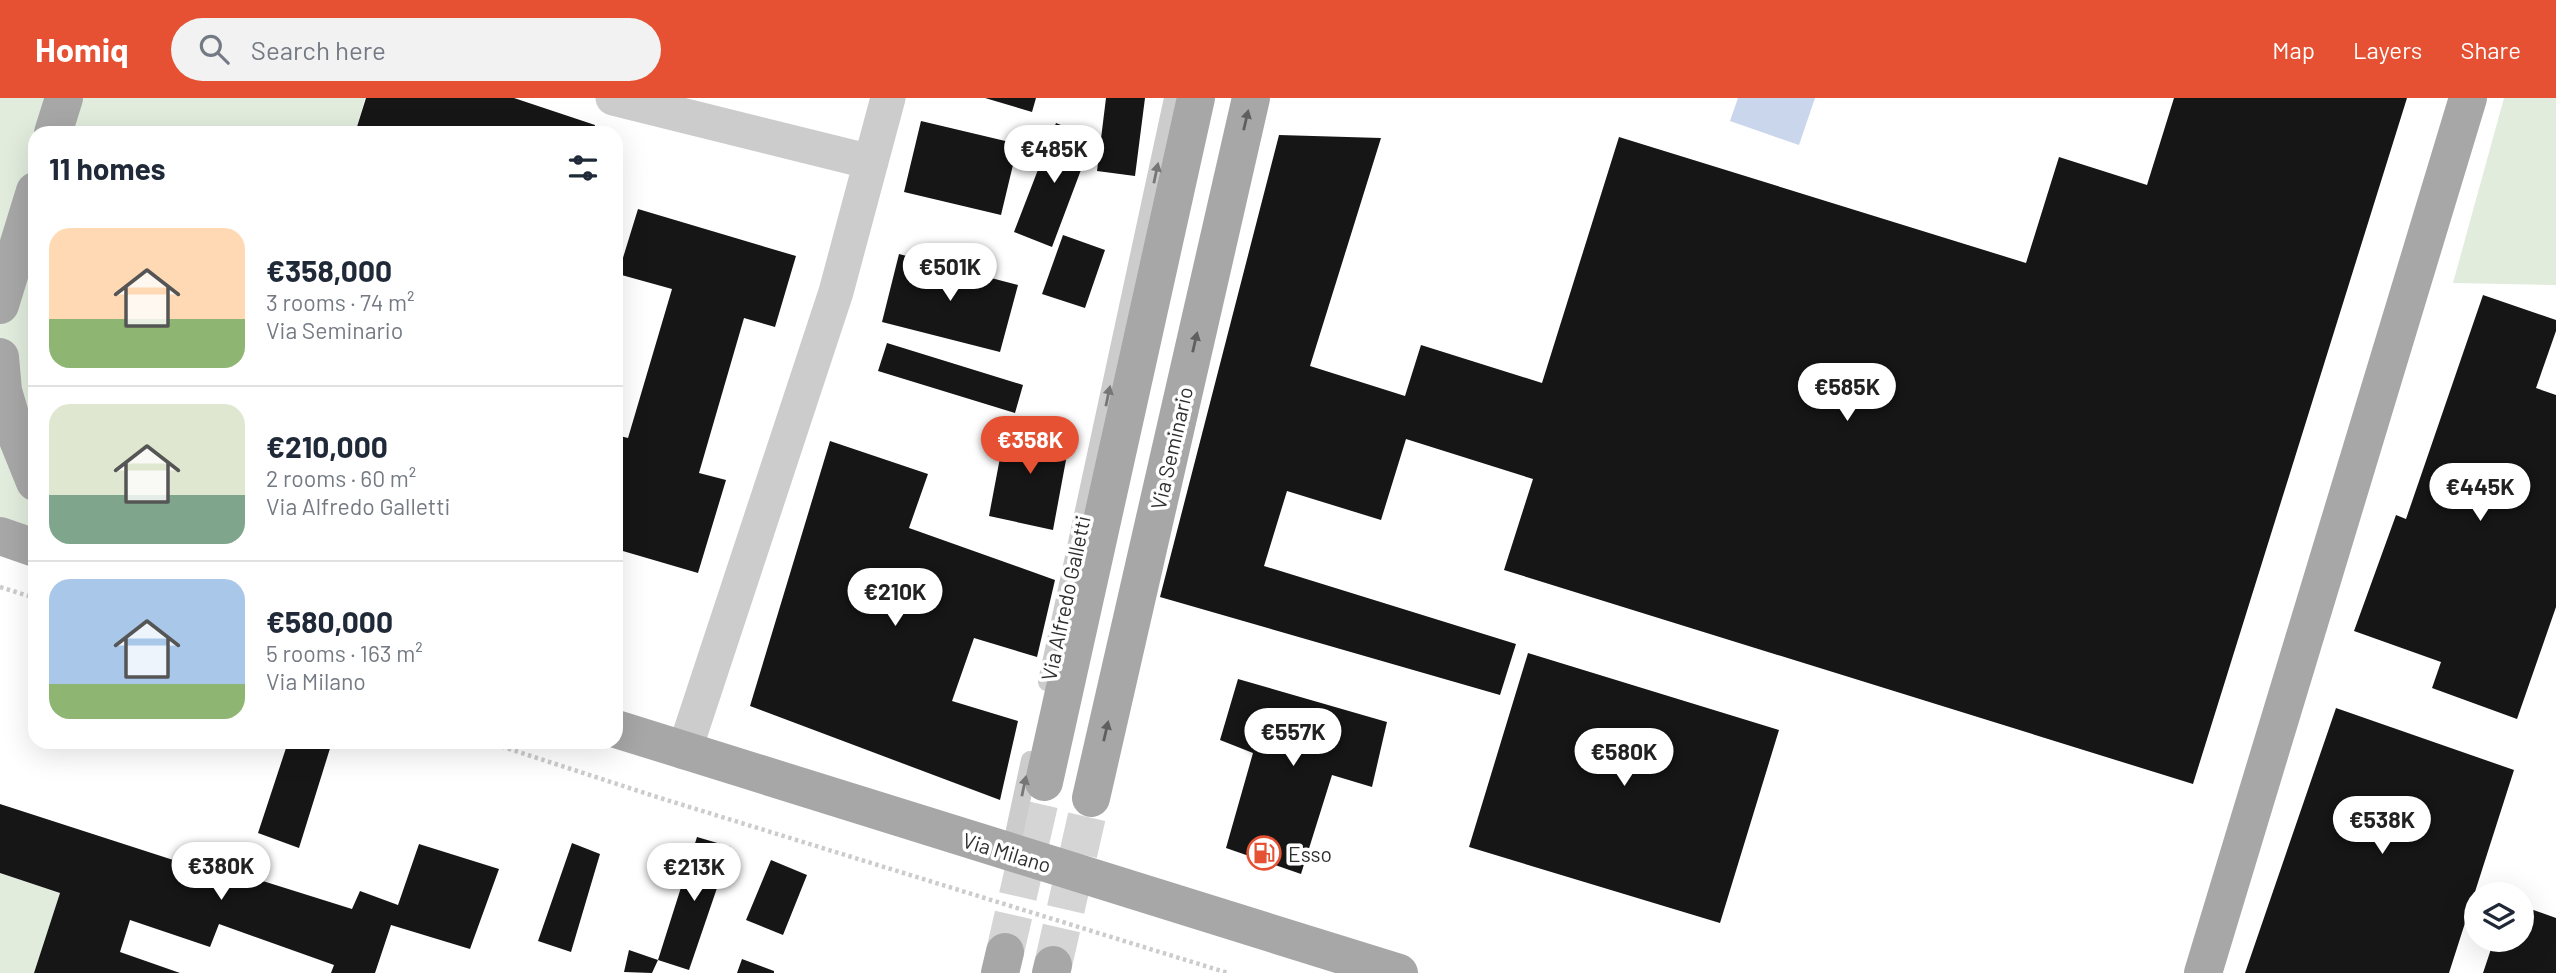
<!DOCTYPE html>
<html lang="en">
<head>
<meta charset="utf-8">
<style>
	:root { --surface:#fff; --page:#f2f2f3; --text:#1f2937; --muted:#747a83; --line:#e0e1e3; --accent:#e55132 }
	body { margin:0; font-family:Barlow,sans-serif; background:var(--page); color:var(--text); height:100vh; display:flex; flex-direction:column; font-size:26px; white-space:nowrap }
	* { box-sizing:border-box; margin:0 }
	p { font-size:23px; color:var(--muted) }
	.icon { flex:none; width:38px; height:38px; fill:none; stroke:currentColor; stroke-width:2; stroke-linecap:round; stroke-linejoin:round }
	.map { position:relative; flex:1; overflow:hidden }
	.drawer { position:absolute; left:28px; top:28px; width:595px; height:623px; display:flex; flex-direction:column; background:var(--surface); border-radius:21px; box-shadow:0 7px 28px #0002 }
	.drawer>* { flex:none }
	.buttons { position:absolute; left:2464px; top:784px; display:grid; gap:14px }
	.buttons a { display:grid; place-items:center; width:70px; height:70px; border-radius:50%; background:var(--surface); box-shadow:0 7px 28px #0002; font-size:35px }
	.price { position:absolute; translate:-50% -60px; padding:0 16px; border-radius:24px; background:#fff; color:#222; font-size:23px; line-height:46px; filter:drop-shadow(0 2px 4px #0008) }
	.price::after { content:''; position:absolute; left:50%; top:42px; width:21px; height:16px; margin-left:-10px; background:inherit; clip-path:polygon(0 0,100% 0,50% 100%) }
	.price.current { background:var(--accent); color:#fff }
	ul { padding:0; list-style:none }
	li { display:flex; align-items:center; gap:21px; height:175px; padding:0 21px }
	li+li { border-top:2px solid var(--line) }
	li span { display:grid; place-items:center; flex:none; width:196px; height:140px; border-radius:21px; color:#555 }
	li>.icon { margin-inline-start:auto }
	span .icon { width:84px; height:84px; fill:#fffc; stroke-width:1 }
	li b { font-size:30px }
	h2 { display:flex; justify-content:space-between; align-items:center; height:84px; padding:0 21px; font-size:30px }
	header { display:flex; align-items:center; gap:42px; box-sizing:border-box; height:98px; padding:0 35px; background:var(--accent); color:#fff }
	header strong { font-size:33px }
	nav { display:flex; gap:38px; margin-inline-start:auto; font-size:24px }
	.search { width:490px; height:63px; background:var(--page); display:flex; align-items:center; gap:18px; box-sizing:border-box; padding:0 24px; border-radius:38px; color:var(--muted); font-size:26px }
	.map>svg:first-child { display:block }
</style>
</head>
<body>
<header>
<strong>Homiq</strong>
<div class="search"><svg class="icon" aria-label="search" viewBox="0 0 24 24"><circle cx="10" cy="10" r="6"/><path d="M15 15l6 6"/></svg>Search here</div>
<nav><a>Map</a><a>Layers</a><a>Share</a></nav>
</header>
<div class="map">
<svg width="2556" height="875" viewBox="0 0 2556 875">
	<rect width="100%" height="100%" fill="#fff"/>
	<!-- green -->
	<path fill="#e1ecdd" d="M 0,0 L 365,0 L 355,35 L 35,35 L 35,441 L 0,431 Z
		M 2504,0 L 2556,0 L 2556,187 L 2453,185 Z
		M 0,775 L 60,795 L 34,875 L 0,875 Z"/>
	<!-- water -->
	<path fill="#c9d6ec" d="M 1738,0 L 1815,0 L 1799,47 L 1730,23 Z"/>
	<!-- building -->
	<path fill="#161616" d="M 366,0 L 514,0 L 595,27 L 593,35 L 355,35 Z
		M 985,0 L 1036,0 L 1032,14 Z
		M 1106,0 L 1145,0 L 1135,78 L 1097,73 Z
		M 2174,0 L 2407,0 L 2193,686 L 1504,472 L 1533,381 L 1406,341 L 1381,422 L 1287,393 L 1264,468 L 1516,546 L 1500,597 L 1160,499 L 1279,37 L 1381,40 L 1310,268 L 1405,298 L 1421,247 L 1542,285 L 1619,39 L 2026,165 L 2059,59 L 2147,87 Z
		M 921,23 L 1018,46 L 1001,117 L 904,94 Z
		M 1056,25 L 1093,40 L 1052,149 L 1014,134 Z
		M 638,111 L 796,158 L 775,229 L 744,220 L 699,375 L 726,382 L 698,475 L 616,451 L 616,337 L 628,340 L 672,191 L 618,176 Z
		M 1063,137 L 1105,152 L 1085,210 L 1042,196 Z
		M 899,156 L 1018,187 L 1000,254 L 882,224 Z
		M 2483,197 L 2556,222 L 2556,233 L 2536,290 L 2556,297 L 2556,509 L 2517,621 L 2432,590 L 2441,564 L 2354,533 L 2396,417 L 2406,421 Z
		M 887,245 L 1023,287 L 1015,315 L 878,273 Z
		M 1006,328 L 1071,335 L 1053,432 L 989,418 Z
		M 830,343 L 928,376 L 909,430 L 1055,482 L 1037,559 L 974,540 L 952,603 L 1018,623 L 1000,702 L 750,608 Z
		M 1528,555 L 1779,632 L 1720,825 L 1469,749 Z
		M 1238,581 L 1387,624 L 1372,689 L 1332,677 L 1301,776 L 1226,750 L 1253,655 L 1220,642 Z
		M 2336,610 L 2514,672 L 2449,875 L 2245,875 Z
		M 288,644 L 332,644 L 299,750 L 258,735 Z
		M 0,706 L 232,781 L 237,775 L 352,811 L 360,793 L 398,807 L 419,746 L 499,771 L 470,851 L 391,827 L 375,875 L 331,875 L 334,867 L 219,826 L 210,849 L 130,822 L 120,854 L 180,875 L 34,875 L 60,795 L 0,775 Z
		M 697,739 L 731,749 L 689,872 L 658,862 Z
		M 572,745 L 600,756 L 571,854 L 538,843 Z
		M 771,762 L 807,777 L 783,837 L 746,822 Z
		M 2522,808 L 2556,820 L 2556,875 L 2483,875 L 2494,842 L 2522,842 Z
		M 629,852 L 658,862 L 652,875 L 624,874 Z
		M 742,861 L 774,873 L 774,875 L 737,875 Z"/>
	<g fill="none" stroke-linecap="round" stroke-linejoin="round">
		<!-- primary-tunnel -->
		<path stroke="#d5d5d5" stroke-width="38" stroke-dasharray="38 19" stroke-linecap="butt" d="M 1005,854 L 1044,684
			M 1053,867 L 1091,700"/>
		<!-- path -->
		<path stroke="#ccc" stroke-width="4.5" stroke-dasharray="3.5 3.5" stroke-linecap="butt" d="M 0,489 L 35,500
			M 488,644 L 657,699 L 1228,875"/>
		<!-- lane -->
		<path stroke="#ccc" stroke-width="18" d="M 1047,584 L 1173,0
			M 1010,755 L 1030,662"/>
		<!-- street -->
		<path stroke="#ccc" stroke-width="35" d="M 613,0 L 871,64
			M 684,654 L 836,194 L 888,0"/>
		<!-- primary -->
		<path stroke="#a7a7a7" stroke-width="38" d="M 53,35 L 64,0
			M 0,207 L 35,93
			M 0,259 L 3,293 L 16,337 L 35,384
			M 0,438 L 35,450
			M 616,631 L 1399,875
			M 1044,684 L 1196,0
			M 1091,700 L 1251,0
			M 1000,875 L 1005,854
			M 1051,875 L 1053,867
			M 2203,875 L 2468,0"/>
	</g>
	<!-- one-way arrows -->
	<defs><path id="oneway-solid" d="M-6-.8H1V-3.2L6.5 0L1 3.2V.8H-6Z" transform="scale(1.75)"/></defs>
	<g fill="#5f5f5f">
		<use href="#oneway-solid" transform="translate(1246 22) rotate(-77)"/>
		<use href="#oneway-solid" transform="translate(1195 244) rotate(-77)"/>
		<use href="#oneway-solid" transform="translate(1106 633) rotate(-77)"/>
	</g>
	<g fill="#767676">
		<use href="#oneway-solid" transform="translate(1156 75) rotate(-78)"/>
		<use href="#oneway-solid" transform="translate(1108 298) rotate(-78)"/>
		<use href="#oneway-solid" transform="translate(1024 688) rotate(-78)"/>
	</g>
	<!-- icons -->
	<defs>
		<symbol id="fuel-ring" viewBox="-11 -11 22 22"><circle r="9.5" fill="#fff" stroke="#e55132" stroke-width="1.5"/><path d="M-5.5-6h7V0h2V4h1.3V-2.5L3-4.5l.8-.8L6-3V5H2.5V1h-1V6h-7ZM-4.2-4.7v3.2H.2V-4.7Z" fill="#e55132"/></symbol>
	</defs>
	<g fill-rule="evenodd">
		<use href="#fuel-ring" x="1245" y="736" width="38" height="38"/>
	</g>
	<g text-anchor="middle" dominant-baseline="central" stroke-width="7" stroke-linejoin="round" paint-order="stroke">
		<!-- street labels -->
		<g font-size="21" fill="#2f2f2f" stroke="#fff">
			<text transform="translate(1171 350) rotate(-77)">Via Seminario</text>
			<text transform="translate(1065 500) rotate(-78)">Via Alfredo Galletti</text>
			<text transform="translate(1007 754) rotate(17)">Via Milano</text>
		</g>
		<!-- poi labels -->
		<g font-size="21" fill="#2f2f2f" stroke="#fff" text-anchor="start">
			<text x="1288" y="755">Esso</text>
		</g>
	</g>
</svg>
<div class="buttons">
<a><svg class="icon" aria-label="layers" viewBox="0 0 24 24"><path d="M12 4l9 5-9 5-9-5zM3 14l9 5 9-5"/></svg></a>
</div>
<b class="price" style="left:1054px;top:87px">€485K</b>
<b class="price" style="left:950px;top:205px">€501K</b>
<b class="price" style="left:1847px;top:325px">€585K</b>
<b class="price current" style="left:1030px;top:378px">€358K</b>
<b class="price" style="left:2480px;top:425px">€445K</b>
<b class="price" style="left:895px;top:530px">€210K</b>
<b class="price" style="left:1293px;top:670px">€557K</b>
<b class="price" style="left:1624px;top:690px">€580K</b>
<b class="price" style="left:2382px;top:758px">€538K</b>
<b class="price" style="left:221px;top:804px">€380K</b>
<b class="price" style="left:694px;top:805px">€213K</b>
<section class="drawer">
<h2>11 homes<svg class="icon" aria-label="filters" viewBox="0 0 24 24"><path d="M4 7h16M4 17h16"/><circle cx="9" cy="7" r="2"/><circle cx="15" cy="17" r="2"/></svg></h2>
<ul>
<li><span style="background:linear-gradient(#ffd9b3 65%,#8fb573 0)"><svg class="icon" aria-label="home" viewBox="0 0 24 24"><path d="M3 11l9-7 9 7M6 9v11h12V9"/></svg></span><div><b>€358,000</b><p>3 rooms · 74 m²</p><p>Via Seminario</p></div></li>
<li><span style="background:linear-gradient(#dfe7d0 65%,#7fa58c 0)"><svg class="icon" aria-label="home" viewBox="0 0 24 24"><path d="M3 11l9-7 9 7M6 9v11h12V9"/></svg></span><div><b>€210,000</b><p>2 rooms · 60 m²</p><p>Via Alfredo Galletti</p></div></li>
<li><span style="background:linear-gradient(#a9c7e8 75%,#8fb573 0)"><svg class="icon" aria-label="home" viewBox="0 0 24 24"><path d="M3 11l9-7 9 7M6 9v11h12V9"/></svg></span><div><b>€580,000</b><p>5 rooms · 163 m²</p><p>Via Milano</p></div></li>
</ul>
</section>
</div>
</body>
</html>
